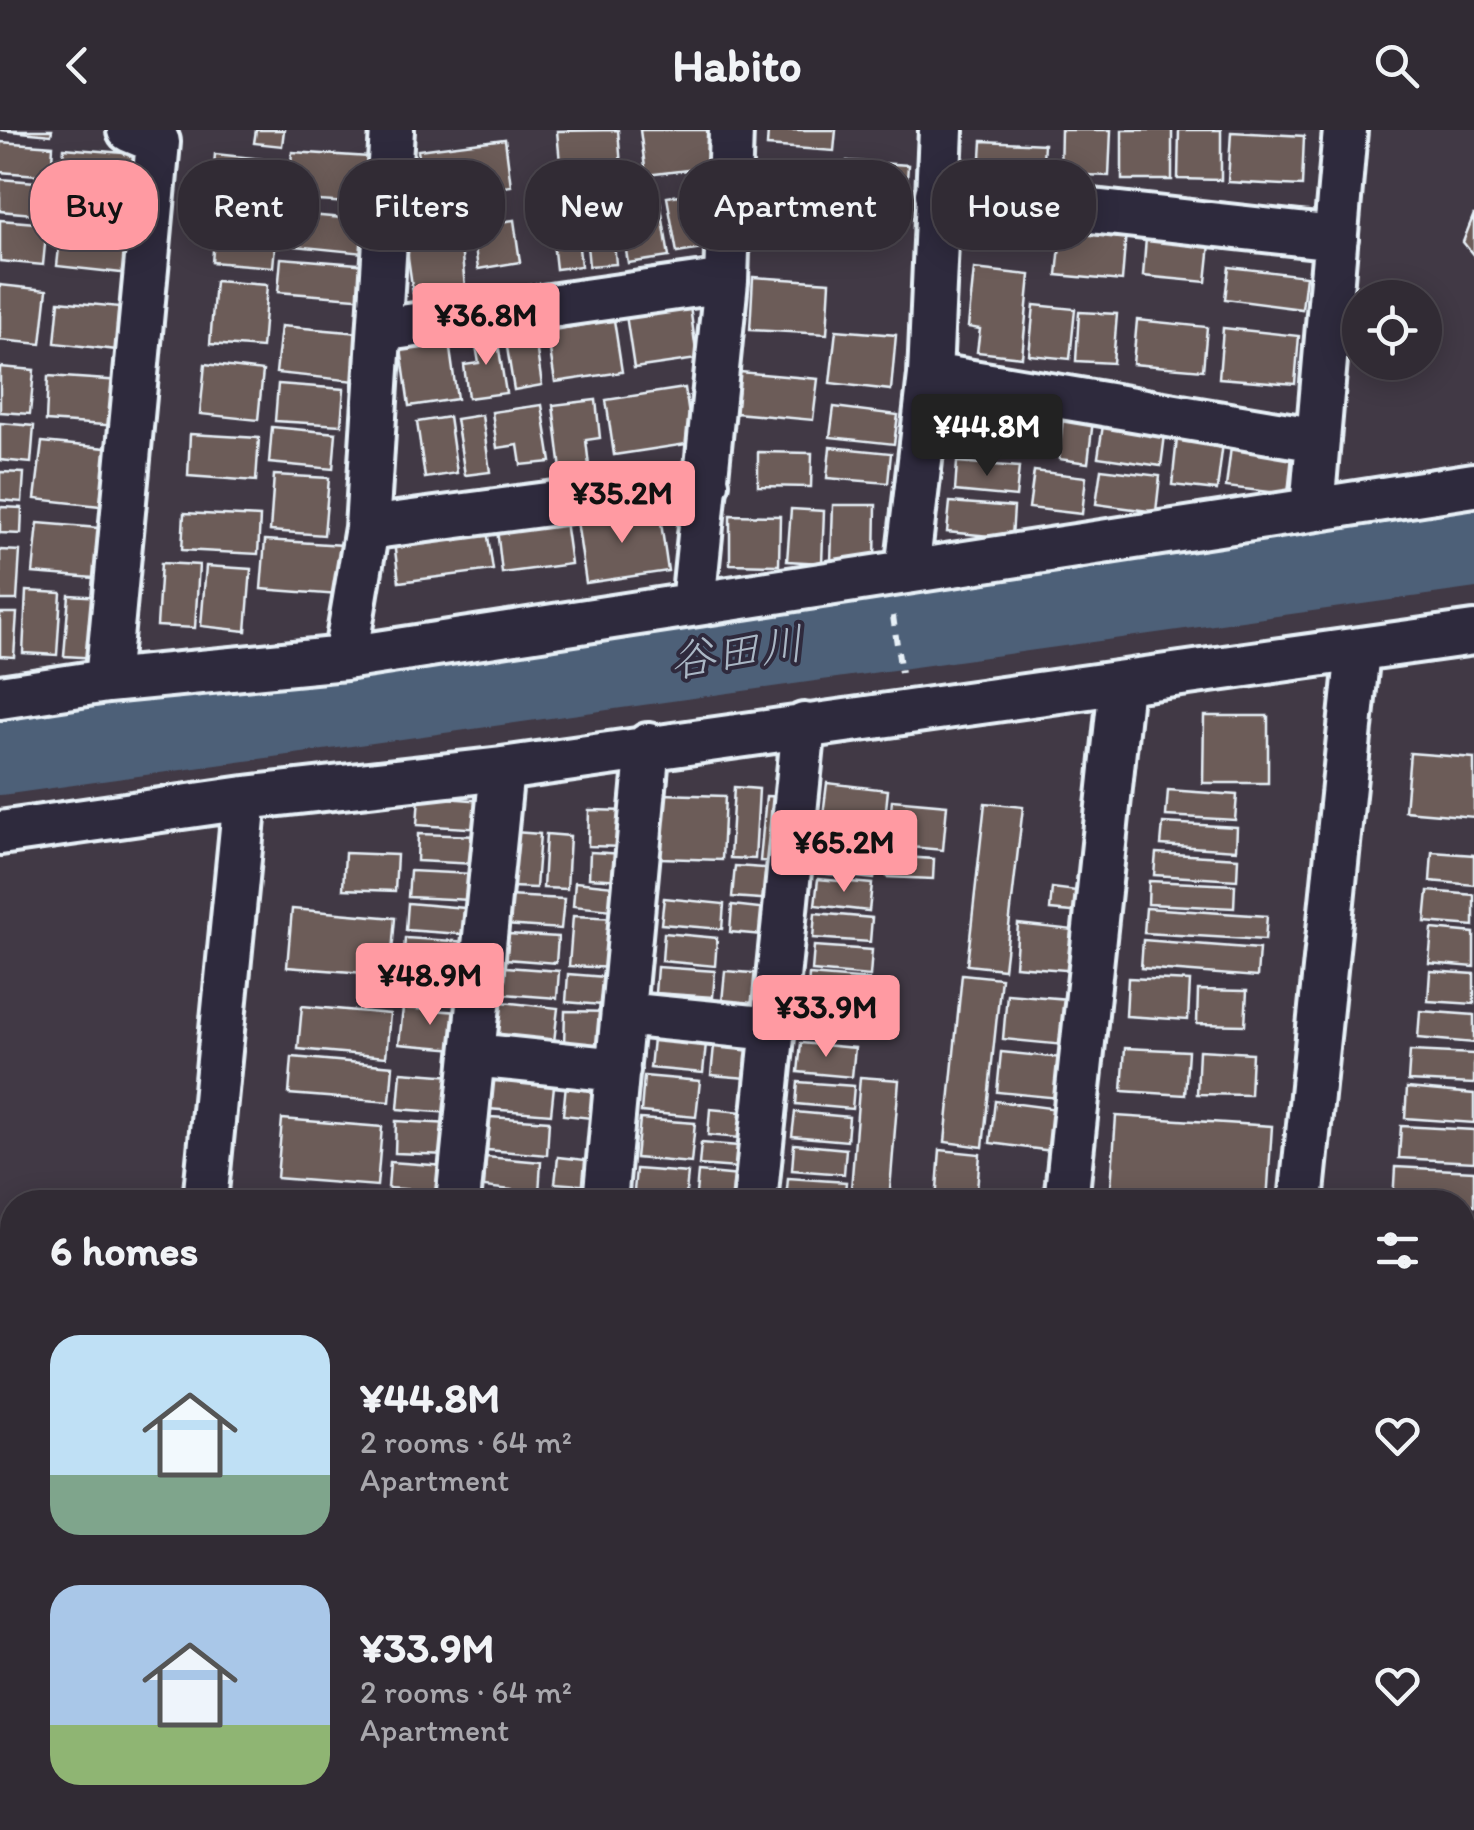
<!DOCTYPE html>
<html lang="en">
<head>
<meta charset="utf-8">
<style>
	:root { --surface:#312b34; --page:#3d3740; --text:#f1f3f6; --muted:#a8a7ac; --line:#4c474f; --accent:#ff9aa2 }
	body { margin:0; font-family:Itim,"Klee One",sans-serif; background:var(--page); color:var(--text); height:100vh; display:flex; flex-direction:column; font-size:38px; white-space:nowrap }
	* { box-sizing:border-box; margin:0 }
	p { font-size:32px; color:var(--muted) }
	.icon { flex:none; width:55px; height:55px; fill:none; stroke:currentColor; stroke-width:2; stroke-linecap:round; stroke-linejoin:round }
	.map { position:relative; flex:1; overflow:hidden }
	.sheet { position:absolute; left:0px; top:1060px; width:1475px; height:640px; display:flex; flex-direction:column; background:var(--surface); border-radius:40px 40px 0 0; box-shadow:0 5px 25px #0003,0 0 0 2px var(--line) }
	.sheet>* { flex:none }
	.guide { position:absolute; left:30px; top:30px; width:1415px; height:90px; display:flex; gap:20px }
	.buttons { position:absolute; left:1342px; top:150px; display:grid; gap:20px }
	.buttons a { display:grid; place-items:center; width:100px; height:100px; border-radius:50%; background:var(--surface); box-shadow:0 5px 25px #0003,0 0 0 2px var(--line); font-size:50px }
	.price { position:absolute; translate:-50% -85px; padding:0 22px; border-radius:10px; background:var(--accent); color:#111; font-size:32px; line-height:65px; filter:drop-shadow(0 2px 5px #0008) }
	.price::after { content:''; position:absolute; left:50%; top:60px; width:30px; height:22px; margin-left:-15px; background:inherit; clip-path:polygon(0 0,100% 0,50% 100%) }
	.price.current { background:#222; color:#fff }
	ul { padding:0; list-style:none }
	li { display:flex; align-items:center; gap:30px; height:250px; padding:0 50px }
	li span { display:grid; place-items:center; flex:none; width:280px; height:200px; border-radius:30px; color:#555 }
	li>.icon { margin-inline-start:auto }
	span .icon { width:120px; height:120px; fill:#fffc; stroke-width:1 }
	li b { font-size:42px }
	h2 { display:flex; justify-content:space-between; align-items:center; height:120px; padding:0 50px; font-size:42px }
	.pill { padding:0 35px; border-radius:40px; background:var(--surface); box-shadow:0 5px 25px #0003,0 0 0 2px var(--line); font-size:35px; line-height:90px }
	.pill.current { background:var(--accent); color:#111 }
	header { display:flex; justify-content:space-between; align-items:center; height:130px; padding:0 50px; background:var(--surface); font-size:45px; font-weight:700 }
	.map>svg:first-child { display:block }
</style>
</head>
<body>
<header><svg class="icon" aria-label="back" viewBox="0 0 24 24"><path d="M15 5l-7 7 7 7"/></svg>Habito<svg class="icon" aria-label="search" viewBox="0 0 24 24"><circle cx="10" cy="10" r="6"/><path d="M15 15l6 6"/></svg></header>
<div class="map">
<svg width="1474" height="1700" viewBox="0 0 1474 1700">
	<rect width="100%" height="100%" fill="#413945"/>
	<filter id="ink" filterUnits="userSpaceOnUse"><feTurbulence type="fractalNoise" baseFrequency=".01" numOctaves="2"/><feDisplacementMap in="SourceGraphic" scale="20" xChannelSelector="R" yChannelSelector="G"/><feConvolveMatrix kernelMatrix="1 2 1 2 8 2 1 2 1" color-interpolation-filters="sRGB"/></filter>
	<g filter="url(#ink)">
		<!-- built -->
		<path fill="#4e434b" d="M 79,1688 L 886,1688 L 885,1700 L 79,1700 Z"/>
		<!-- green -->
		<path fill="#5a6a61" stroke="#a1aeac" stroke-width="2.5" d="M 158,1688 L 233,1688 L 159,1698 Z"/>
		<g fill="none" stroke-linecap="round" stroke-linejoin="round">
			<!-- river -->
			<path stroke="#4d6078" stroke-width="82" d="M 0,624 L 1474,417"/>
		</g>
		<!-- building -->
		<path fill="#6c5b59" stroke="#e8f1f8" stroke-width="2.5" d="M 0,0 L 52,0 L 51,5 Z
			M 256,0 L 284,0 L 282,16 L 254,13 Z
			M 618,0 L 622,48 L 562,54 L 557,1 Z
			M 640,0 L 708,0 L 713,37 L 646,45 Z
			M 768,0 L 836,0 L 834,21 L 767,16 Z
			M 1061,0 L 1111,0 L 1109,46 L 1060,44 Z
			M 1122,0 L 1172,0 L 1172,50 L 1122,50 Z
			M 1179,0 L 1221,0 L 1221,50 L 1178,49 Z
			M 1231,2 L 1304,6 L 1302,56 L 1228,52 Z
			M 505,9 L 511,56 L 424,68 L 418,20 Z
			M 982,11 L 1044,14 L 1042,47 L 980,44 Z
			M 0,12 L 53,16 L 51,46 L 0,42 Z
			M 64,18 L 135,24 L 131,70 L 60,64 Z
			M 292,22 L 369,27 L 365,74 L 288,69 Z
			M 215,24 L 282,31 L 278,68 L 212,61 Z
			M 847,31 L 908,35 L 904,94 L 843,90 Z
			M 0,49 L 47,53 L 44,85 L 0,81 Z
			M 771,54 L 827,59 L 822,107 L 766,102 Z
			M 711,60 L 721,116 L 677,123 L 667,67 Z
			M 660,71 L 669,127 L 628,133 L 619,77 Z
			M 611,81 L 616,134 L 589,136 L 584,84 Z
			M 575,82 L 581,136 L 556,139 L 550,85 Z
			M 287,83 L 376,91 L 373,124 L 284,115 Z
			M 1474,84 L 1474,126 L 1463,112 Z
			M 216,88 L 277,93 L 273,137 L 212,132 Z
			M 62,89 L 136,96 L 131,144 L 57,136 Z
			M 0,90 L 47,94 L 43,135 L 0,131 Z
			M 514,90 L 520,132 L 478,139 L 472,96 Z
			M 1062,96 L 1126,101 L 1122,151 L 1057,145 Z
			M 460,106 L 465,157 L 413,163 L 406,113 Z
			M 1146,108 L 1210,114 L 1206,152 L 1143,146 Z
			M 281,128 L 370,135 L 368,169 L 278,162 Z
			M 1229,137 L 1306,146 L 1302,179 L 1225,169 Z
			M 974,139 L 1030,145 L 1022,227 L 977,222 L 980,199 L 968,197 Z
			M 753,147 L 830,152 L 827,204 L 750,200 Z
			M 215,151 L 267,155 L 262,218 L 210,214 Z
			M 0,155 L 47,160 L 41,214 L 0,210 Z
			M 59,171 L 130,178 L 126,221 L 55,213 Z
			M 1034,175 L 1075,179 L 1070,229 L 1029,225 Z
			M 690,176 L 697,229 L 634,238 L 626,185 Z
			M 1079,182 L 1117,184 L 1113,233 L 1076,231 Z
			M 532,188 L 542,255 L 514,260 L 503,193 Z
			M 614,190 L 622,242 L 555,252 L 547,201 Z
			M 1137,190 L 1207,197 L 1203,240 L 1133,234 Z
			M 281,196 L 360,203 L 355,251 L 276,243 Z
			M 1223,198 L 1299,206 L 1295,254 L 1219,248 Z
			M 836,200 L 896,205 L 891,260 L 830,253 Z
			M 496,201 L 506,263 L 468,268 L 464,235 L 479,233 L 474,204 Z
			M 449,212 L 457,269 L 409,276 L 401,219 Z
			M 205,234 L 263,241 L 258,290 L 200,284 Z
			M 0,237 L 34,240 L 30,284 L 0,282 Z
			M 740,242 L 818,249 L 813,290 L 736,283 Z
			M 48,246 L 122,251 L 119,296 L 46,291 Z
			M 278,254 L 344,259 L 341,295 L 275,291 Z
			M 685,258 L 693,313 L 614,325 L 606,270 Z
			M 596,270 L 600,308 L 586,310 L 589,336 L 561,340 L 553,275 Z
			M 542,275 L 551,332 L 521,335 L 518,315 L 497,318 L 492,282 Z
			M 834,277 L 898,285 L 894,314 L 830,307 Z
			M 966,278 L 1018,284 L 1014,323 L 962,318 Z
			M 1027,279 L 1055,282 L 1051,327 L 1023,324 Z
			M 482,285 L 490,342 L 465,345 L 456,289 Z
			M 1063,286 L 1093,290 L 1088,333 L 1059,329 Z
			M 449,287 L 457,343 L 425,348 L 417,292 Z
			M 1104,289 L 1166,297 L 1161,336 L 1098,327 Z
			M 0,293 L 34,296 L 31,333 L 0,330 Z
			M 272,297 L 336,303 L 333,339 L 269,333 Z
			M 1178,299 L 1224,305 L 1217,360 L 1172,355 Z
			M 190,304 L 259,308 L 256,351 L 188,346 Z
			M 1232,309 L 1293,316 L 1288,364 L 1226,357 Z
			M 42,312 L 116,319 L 110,377 L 35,369 Z
			M 830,317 L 891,323 L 888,353 L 827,348 Z
			M 758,322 L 812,323 L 811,357 L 758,356 Z
			M 957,332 L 1019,337 L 1016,367 L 955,361 Z
			M 1101,339 L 1160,346 L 1156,382 L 1096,374 Z
			M 1034,341 L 1086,347 L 1082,384 L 1029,378 Z
			M 0,342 L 24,343 L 22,372 L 0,370 Z
			M 274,345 L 329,348 L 324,405 L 270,401 Z
			M 950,372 L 1014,377 L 1012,408 L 947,402 Z
			M 833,375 L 876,375 L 875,433 L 831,432 Z
			M 0,377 L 22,378 L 21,404 L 0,403 Z
			M 659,379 L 668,441 L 586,453 L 577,391 Z
			M 791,379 L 824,381 L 822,433 L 787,431 Z
			M 184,383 L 260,387 L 258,424 L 182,420 Z
			M 730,385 L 780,386 L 779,435 L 730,434 Z
			M 565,391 L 571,434 L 502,443 L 497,399 Z
			M 38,393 L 110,399 L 106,449 L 33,443 Z
			M 487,400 L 493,440 L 399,452 L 394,412 Z
			M 265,410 L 343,415 L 339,465 L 261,459 Z
			M 0,420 L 20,421 L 17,470 L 0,470 Z
			M 161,433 L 199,435 L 195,498 L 157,496 Z
			M 206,436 L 251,439 L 246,501 L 201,496 Z
			M 26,461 L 61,463 L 57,525 L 23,523 Z
			M 69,465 L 102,467 L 98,528 L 64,526 Z
			M 0,483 L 17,483 L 14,527 L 0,526 Z
			M 1204,586 L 1268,586 L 1268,653 L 1203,653 Z
			M 1410,623 L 1474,628 L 1474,687 L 1405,681 Z
			M 827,653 L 888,660 L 882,717 L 820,710 Z
			M 734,657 L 759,659 L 755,729 L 730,728 Z
			M 1168,660 L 1237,665 L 1235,690 L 1166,686 Z
			M 662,664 L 725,666 L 722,730 L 660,728 Z
			M 419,666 L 485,671 L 484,699 L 417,695 Z
			M 766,666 L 789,667 L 784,732 L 760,731 Z
			M 892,670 L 947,675 L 943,720 L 888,715 Z
			M 985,673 L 1023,677 L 1004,839 L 967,835 Z
			M 589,680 L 628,681 L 627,717 L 588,716 Z
			M 1163,693 L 1237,697 L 1236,720 L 1161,715 Z
			M 514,702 L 540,704 L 536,758 L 510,757 Z
			M 418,704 L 478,706 L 476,734 L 417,731 Z
			M 546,704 L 570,706 L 567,759 L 543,758 Z
			M 819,717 L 877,723 L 874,749 L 817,743 Z
			M 590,722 L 625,724 L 624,750 L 589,748 Z
			M 1432,722 L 1474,725 L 1474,755 L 1430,751 Z
			M 345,723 L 397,725 L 395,761 L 343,759 Z
			M 1156,723 L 1238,728 L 1237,750 L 1154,745 Z
			M 888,726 L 934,729 L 933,749 L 887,747 Z
			M 735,736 L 778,739 L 775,770 L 732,767 Z
			M 410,741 L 472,744 L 471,770 L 408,767 Z
			M 818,749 L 872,754 L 869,781 L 815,775 Z
			M 1149,751 L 1235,755 L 1234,778 L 1148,774 Z
			M 575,752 L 624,757 L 621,781 L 573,776 Z
			M 1052,758 L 1085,762 L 1083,783 L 1050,780 Z
			M 1428,761 L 1474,765 L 1474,796 L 1425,792 Z
			M 508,766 L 564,769 L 561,799 L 505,795 Z
			M 664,768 L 724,774 L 722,799 L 661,794 Z
			M 408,773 L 476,779 L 474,805 L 406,800 Z
			M 732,775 L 778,780 L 775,806 L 730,802 Z
			M 1146,778 L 1267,786 L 1265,810 L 1144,803 Z
			M 292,779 L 395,788 L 390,845 L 287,837 Z
			M 815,783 L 872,788 L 870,812 L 813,808 Z
			M 573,786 L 619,788 L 616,838 L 569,836 Z
			M 1018,794 L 1083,801 L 1078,841 L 1015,836 Z
			M 1432,799 L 1474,803 L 1474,837 L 1429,833 Z
			M 664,803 L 717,808 L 715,836 L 662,831 Z
			M 508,804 L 558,807 L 556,833 L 506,829 Z
			M 405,808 L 469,812 L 466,841 L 403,837 Z
			M 1143,810 L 1259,819 L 1257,847 L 1141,838 Z
			M 814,816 L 872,820 L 870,846 L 812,841 Z
			M 506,837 L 559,841 L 557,868 L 504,864 Z
			M 657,837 L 715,841 L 713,867 L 655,863 Z
			M 404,841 L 461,846 L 459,875 L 402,871 Z
			M 725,841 L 765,844 L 763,876 L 722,872 Z
			M 1430,841 L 1474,844 L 1474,874 L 1428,871 Z
			M 568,844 L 617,848 L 614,876 L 566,872 Z
			M 962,844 L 1001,848 L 983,1017 L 945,1012 Z
			M 809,845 L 869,850 L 867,879 L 807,874 Z
			M 1128,848 L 1190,851 L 1188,890 L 1126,886 Z
			M 1198,860 L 1247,861 L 1245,895 L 1197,894 Z
			M 1007,864 L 1068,869 L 1064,915 L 1003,909 Z
			M 502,872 L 558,878 L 554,912 L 498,906 Z
			M 302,876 L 390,884 L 386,927 L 298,919 Z
			M 403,878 L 460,882 L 457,919 L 399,914 Z
			M 565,881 L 612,882 L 611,916 L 564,915 Z
			M 1420,881 L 1474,885 L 1474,913 L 1418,908 Z
			M 654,899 L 707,904 L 703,943 L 650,938 Z
			M 715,906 L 762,909 L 759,949 L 711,945 Z
			M 801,913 L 855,918 L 852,947 L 798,942 Z
			M 1125,918 L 1188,921 L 1185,965 L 1122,961 Z
			M 1199,920 L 1252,923 L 1250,965 L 1197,964 Z
			M 1410,921 L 1474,924 L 1474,954 L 1408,951 Z
			M 1001,922 L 1063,928 L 1059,968 L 997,962 Z
			M 292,927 L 393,936 L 390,972 L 289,964 Z
			M 401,942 L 454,946 L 451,983 L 398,979 Z
			M 644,946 L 700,951 L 696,987 L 641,982 Z
			M 860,947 L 899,950 L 889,1072 L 850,1072 Z
			M 490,950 L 554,956 L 551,984 L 488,979 Z
			M 798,952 L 854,956 L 852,979 L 796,974 Z
			M 566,954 L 604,957 L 600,989 L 563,985 Z
			M 1407,958 L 1474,964 L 1474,993 L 1405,988 Z
			M 995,971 L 1058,979 L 1053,1021 L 990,1013 Z
			M 710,979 L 752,983 L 750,1009 L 708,1005 Z
			M 795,982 L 849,987 L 847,1011 L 792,1006 Z
			M 1116,986 L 1272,996 L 1267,1072 L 1110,1072 Z
			M 490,987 L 549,991 L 547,1025 L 487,1020 Z
			M 282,989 L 382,997 L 377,1056 L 277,1048 Z
			M 640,989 L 695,993 L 691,1033 L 636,1028 Z
			M 396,991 L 451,994 L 449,1025 L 395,1023 Z
			M 1401,996 L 1474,1000 L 1474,1032 L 1399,1028 Z
			M 701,1013 L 751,1017 L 749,1039 L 699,1035 Z
			M 794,1014 L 846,1019 L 844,1044 L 792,1040 Z
			M 940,1020 L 980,1024 L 976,1072 L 936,1072 Z
			M 486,1027 L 541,1032 L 539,1063 L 484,1057 Z
			M 558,1027 L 595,1031 L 593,1056 L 555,1053 Z
			M 390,1032 L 446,1036 L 445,1062 L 388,1058 Z
			M 1395,1037 L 1474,1041 L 1474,1076 L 1393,1072 Z
			M 636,1039 L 688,1043 L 685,1072 L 633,1072 Z
			M 698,1042 L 750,1047 L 748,1069 L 696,1064 Z
			M 788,1048 L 846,1052 L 844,1072 L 786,1072 Z
			M 554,1059 L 591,1062 L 590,1072 L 553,1072 Z
			M 384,1066 L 441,1071 L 441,1072 L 383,1072 Z
			M 483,1066 L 542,1071 L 542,1072 L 483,1072 Z
			M 1462,1226 L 1473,1226 L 1470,1276 L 1462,1275 Z
			M 1462,1287 L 1467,1288 L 1464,1330 L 1462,1330 Z
			M 8,1588 L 12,1588 L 12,1616 L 8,1616 Z
			M 9,1624 L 12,1624 L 12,1652 L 8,1652 Z
			M 7,1658 L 12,1658 L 12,1687 L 6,1687 Z
			M 665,1688 L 817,1688 L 819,1700 L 667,1700 Z
			M 923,1688 L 994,1688 L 993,1700 L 922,1700 Z
			M 1090,1688 L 1133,1688 L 1132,1700 L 1089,1697 Z
			M 1140,1688 L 1185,1688 L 1185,1700 L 1140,1700 Z
			M 1368,1688 L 1429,1688 L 1428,1700 L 1367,1699 Z
			M 5,1694 L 72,1696 L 72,1700 L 5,1700 Z"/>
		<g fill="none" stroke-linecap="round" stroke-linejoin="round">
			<defs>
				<path id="minor" d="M 937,64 L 1336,108
					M 380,200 L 726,151
					M 930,245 L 1318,310
					M 1312,379 L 1345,0
					M 367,398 L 707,353
					M 907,441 L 930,245 L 941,0
					M 693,474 L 726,151 L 731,0
					M 345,528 L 367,398 L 392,0
					M 107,551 L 158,12 L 129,0
					M 0,567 L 107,551 L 345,528 L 1474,355
					M 0,703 L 245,668 L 502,639 L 1474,503
					M 623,884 L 773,899
					M 473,925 L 618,940
					M 205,1072 L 245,668
					M 458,1072 L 502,639
					M 605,1072 L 648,615
					M 755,1072 L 804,595
					M 1066,1072 L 1121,554
					M 1301,1072 L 1358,520
					M 1462,1166 L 1474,1165
					M 0,1404 L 12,1403
					M 1462,1510 L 1474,1407
					M 1039,1700 L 1040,1688
					M 1211,1700 L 1212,1688
					M 1441,1700 L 1443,1688"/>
			</defs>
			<!-- minor casing -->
			<use href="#minor" stroke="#e8f1f8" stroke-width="50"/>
			<!-- path -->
			<path stroke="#e8f1f8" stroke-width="6" stroke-dasharray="10 8" stroke-linecap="butt" d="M 893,486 L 901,543
				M 0,1352 L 12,1350"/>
			<!-- minor -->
			<use href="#minor" stroke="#2f2a3d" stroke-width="42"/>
		</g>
	</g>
	<g text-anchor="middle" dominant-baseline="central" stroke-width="8" stroke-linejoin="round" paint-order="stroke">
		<!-- water labels -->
		<g font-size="45" font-style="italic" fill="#aab7c5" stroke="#2f2a3d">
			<text transform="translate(737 521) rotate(-8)">谷田川</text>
		</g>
	</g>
</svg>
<div class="buttons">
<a><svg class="icon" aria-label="locate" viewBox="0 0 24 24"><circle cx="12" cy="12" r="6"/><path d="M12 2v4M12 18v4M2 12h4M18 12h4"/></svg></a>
</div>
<b class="price" style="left:486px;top:238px">¥36.8M</b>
<b class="price current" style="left:987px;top:349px">¥44.8M</b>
<b class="price" style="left:622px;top:416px">¥35.2M</b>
<b class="price" style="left:844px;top:765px">¥65.2M</b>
<b class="price" style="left:430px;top:898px">¥48.9M</b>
<b class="price" style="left:826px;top:930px">¥33.9M</b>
<div class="guide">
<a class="pill current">Buy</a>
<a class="pill">Rent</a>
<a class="pill">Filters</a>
<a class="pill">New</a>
<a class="pill">Apartment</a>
<a class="pill">House</a>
</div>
<section class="sheet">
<h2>6 homes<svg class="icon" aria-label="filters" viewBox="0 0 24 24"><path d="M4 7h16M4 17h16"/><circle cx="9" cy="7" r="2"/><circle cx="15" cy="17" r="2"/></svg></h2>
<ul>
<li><span style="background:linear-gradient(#bfe0f5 70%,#7fa58c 0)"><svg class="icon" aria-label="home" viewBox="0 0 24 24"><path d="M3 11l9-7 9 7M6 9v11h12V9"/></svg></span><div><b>¥44.8M</b><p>2 rooms · 64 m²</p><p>Apartment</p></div><svg class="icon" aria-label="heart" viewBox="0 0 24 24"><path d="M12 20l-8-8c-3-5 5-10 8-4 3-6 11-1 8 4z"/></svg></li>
<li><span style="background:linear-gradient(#a9c7e8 70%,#8fb573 0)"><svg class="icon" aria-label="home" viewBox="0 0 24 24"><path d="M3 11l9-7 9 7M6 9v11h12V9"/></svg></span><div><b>¥33.9M</b><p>2 rooms · 64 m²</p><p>Apartment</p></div><svg class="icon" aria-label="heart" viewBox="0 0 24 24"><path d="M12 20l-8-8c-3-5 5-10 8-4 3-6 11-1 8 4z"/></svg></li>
</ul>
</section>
</div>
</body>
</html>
